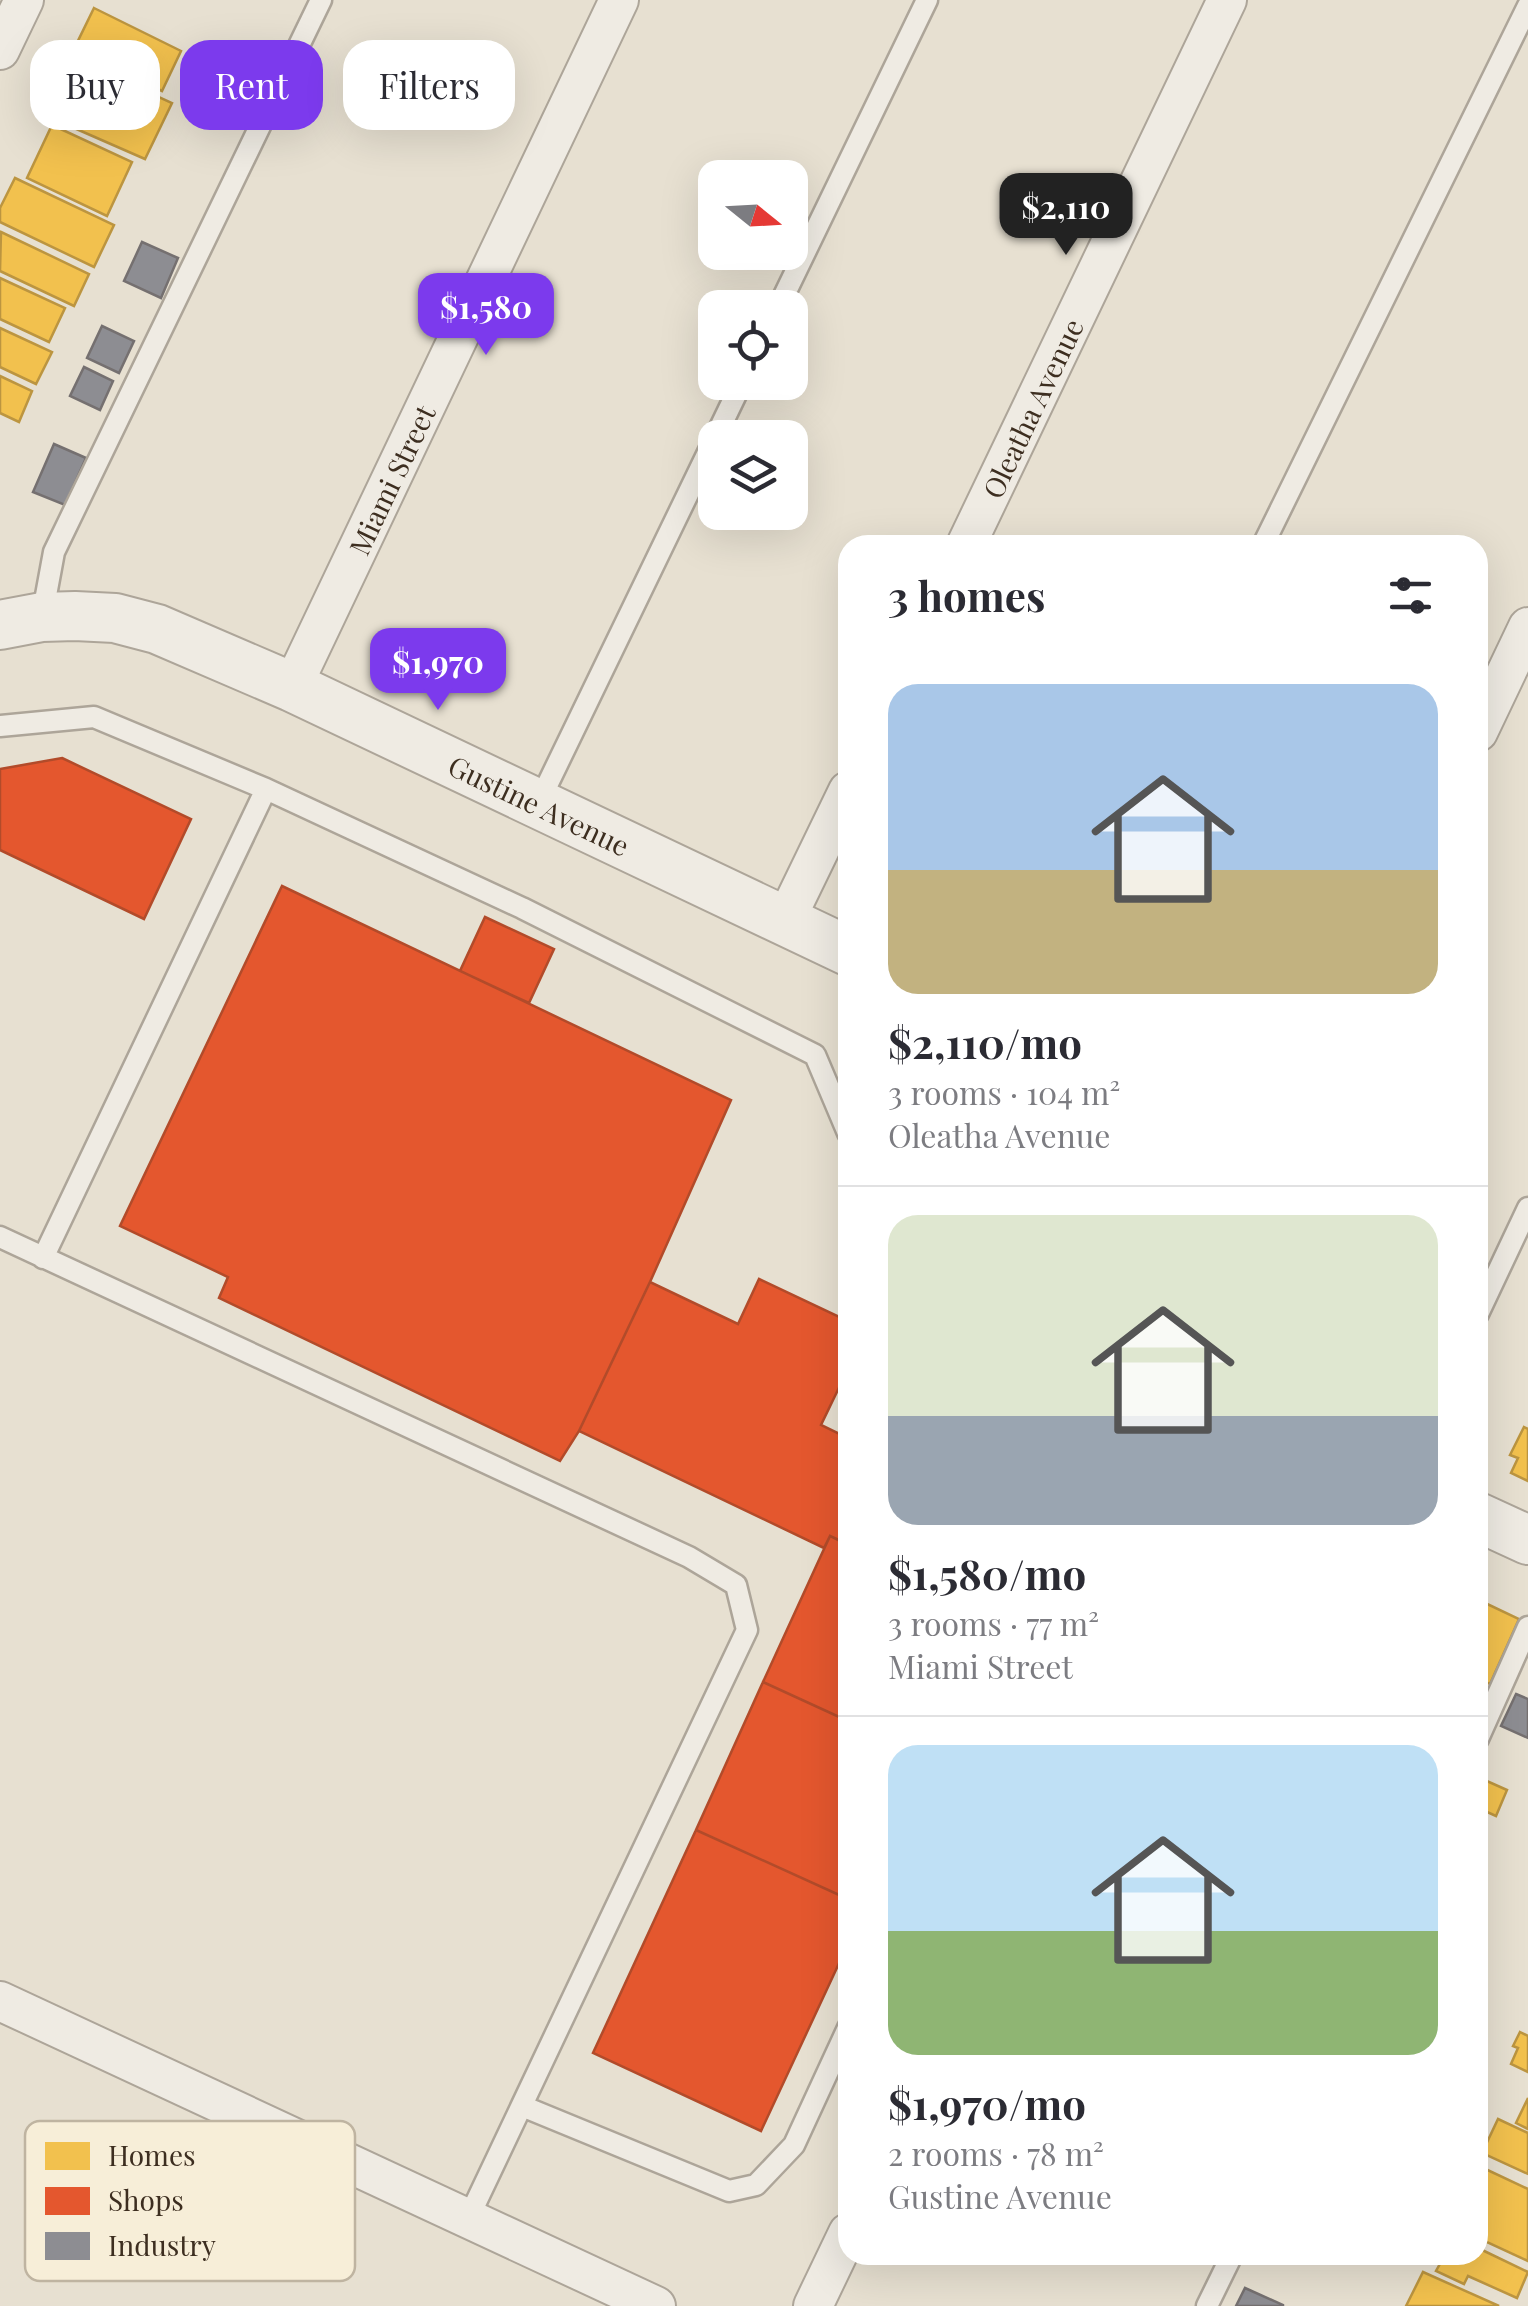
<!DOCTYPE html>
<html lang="en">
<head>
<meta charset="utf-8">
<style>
	:root { --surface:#fff; --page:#f7f7f7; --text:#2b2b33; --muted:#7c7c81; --line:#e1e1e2; --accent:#7c3aed }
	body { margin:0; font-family:"Playfair Display",serif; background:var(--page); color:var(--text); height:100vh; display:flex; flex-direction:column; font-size:38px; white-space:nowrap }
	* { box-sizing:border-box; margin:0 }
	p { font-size:32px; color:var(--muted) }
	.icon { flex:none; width:55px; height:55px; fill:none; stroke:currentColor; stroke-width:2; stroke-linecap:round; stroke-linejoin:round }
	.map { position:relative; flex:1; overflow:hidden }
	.sheet { position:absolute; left:838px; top:535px; width:650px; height:1730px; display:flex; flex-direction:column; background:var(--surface); border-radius:30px; box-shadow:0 10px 40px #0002 }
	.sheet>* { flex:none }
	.guide { position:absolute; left:30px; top:40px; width:658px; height:90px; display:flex; gap:20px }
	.needle { width:65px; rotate:108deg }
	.fabs { position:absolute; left:698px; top:160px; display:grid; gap:20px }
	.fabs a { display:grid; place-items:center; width:110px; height:110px; border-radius:20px; background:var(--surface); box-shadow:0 10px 40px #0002; font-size:50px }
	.price { position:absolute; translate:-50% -85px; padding:0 22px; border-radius:20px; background:var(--accent); color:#fff; font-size:32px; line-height:65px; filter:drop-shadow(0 2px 5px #0008) }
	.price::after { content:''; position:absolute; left:50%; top:60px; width:30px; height:22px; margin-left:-15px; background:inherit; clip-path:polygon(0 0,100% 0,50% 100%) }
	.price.on { background:#222; color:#fff }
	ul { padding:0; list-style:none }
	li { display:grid; align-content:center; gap:20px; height:530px; padding:0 50px }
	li+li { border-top:2px solid var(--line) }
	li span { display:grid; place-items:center; height:310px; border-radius:30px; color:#555 }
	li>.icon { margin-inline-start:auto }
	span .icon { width:180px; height:180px; fill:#fffc; stroke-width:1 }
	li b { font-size:42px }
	h2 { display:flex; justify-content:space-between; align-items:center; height:120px; padding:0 50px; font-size:42px }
	.chip { padding:0 35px; border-radius:30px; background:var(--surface); box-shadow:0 10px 40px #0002; font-size:35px; line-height:90px }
	.chip.on { background:var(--accent); color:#fff }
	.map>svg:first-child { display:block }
</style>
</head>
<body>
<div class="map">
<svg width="1528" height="2306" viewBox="0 0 1528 2306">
	<rect width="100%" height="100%" fill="#e7e0d1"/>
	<!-- homes -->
	<path fill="#f2c14e" stroke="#bc9540" stroke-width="2.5" d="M 94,8 L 181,51 L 162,91 L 74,49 Z
		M 76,59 L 172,103 L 145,159 L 49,117 Z
		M 52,125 L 132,162 L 107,216 L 27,178 Z
		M 15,178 L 114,225 L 94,267 L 0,222 L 0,208 Z
		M 1,232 L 89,274 L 74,306 L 0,271 Z
		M 0,278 L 65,308 L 49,342 L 0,319 Z
		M 0,328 L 52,352 L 36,384 L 0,367 Z
		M 0,376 L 32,391 L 19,422 L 0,413 Z
		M 1524,1427 L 1528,1429 L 1528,1481 L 1511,1473 L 1518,1458 L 1510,1455 Z
		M 1483,1602 L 1519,1619 L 1490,1684 L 1478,1679 L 1478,1614 Z
		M 1478,1777 L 1507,1790 L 1496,1816 L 1478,1808 Z
		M 1520,2032 L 1528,2036 L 1528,2072 L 1511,2064 L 1518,2048 L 1513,2046 Z
		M 1528,2098 L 1528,2129 L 1516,2123 Z
		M 1498,2119 L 1528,2133 L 1528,2174 L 1482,2153 Z
		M 1479,2166 L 1528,2189 L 1528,2261 L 1478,2238 Z
		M 1478,2248 L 1528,2272 L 1517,2298 L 1468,2276 L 1464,2284 L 1436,2271 L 1445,2255 L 1478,2255 Z
		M 1423,2272 L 1499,2306 L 1406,2306 Z"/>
	<!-- shops -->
	<path fill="#e4572e" stroke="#b24b2a" stroke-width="2.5" d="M 62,758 L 191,819 L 144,919 L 0,850 L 0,769 Z
		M 282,886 L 731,1100 L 650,1282 L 579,1431 L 560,1461 L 219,1298 L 228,1277 L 120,1226 Z
		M 485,917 L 554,949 L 529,1003 L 460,971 Z
		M 759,1279 L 848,1321 L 848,1369 L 821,1425 L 848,1438 L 848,1530 L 842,1542 L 830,1536 L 824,1548 L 579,1431 L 650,1282 L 738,1324 Z
		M 830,1536 L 848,1544 L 848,1721 L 763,1682 Z
		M 763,1682 L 848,1721 L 848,1899 L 696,1830 Z
		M 696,1830 L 848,1899 L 848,1944 L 761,2131 L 593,2053 Z"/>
	<!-- industry -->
	<path fill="#8d8d92" stroke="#757070" stroke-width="2.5" d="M 216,66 L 260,87 L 242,125 L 199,105 Z
		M 142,242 L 178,258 L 161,298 L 124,281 Z
		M 102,326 L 134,341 L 119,373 L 87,358 Z
		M 84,367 L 113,381 L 100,410 L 70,396 Z
		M 54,444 L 86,458 L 65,505 L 33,492 Z
		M 1516,1694 L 1528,1699 L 1528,1738 L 1501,1726 Z
		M 1245,2288 L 1283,2305 L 1283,2306 L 1236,2306 Z"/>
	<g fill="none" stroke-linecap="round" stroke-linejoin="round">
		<defs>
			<path id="service" d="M 778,308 L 927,0
				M 715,438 L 742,382
				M 1263,545 L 1528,6
				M 42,617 L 54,552 L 321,0
				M 0,726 L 94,717 L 266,789 L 522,908 L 815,1055 L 848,1133
				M 538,804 L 715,438
				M 0,1237 L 689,1557 L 736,1585 L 747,1630 L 468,2219
				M 43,1258 L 266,789
				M 1478,1314 L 1528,1208
				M 1478,1739 L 1528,1627
				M 522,2106 L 729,2191 L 756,2185 L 794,2145 L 848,2028
				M 1207,2306 L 1232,2255"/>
			<g id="minor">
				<path d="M 0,50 L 24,0"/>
				<path id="s1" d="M 966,545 L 1227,0"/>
				<path id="s2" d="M 292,687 L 619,0"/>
				<path d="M 1478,732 L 1528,627"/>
				<path d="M 786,919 L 848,791"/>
				<path d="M 0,2001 L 656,2306"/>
				<path d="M 813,2306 L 848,2233"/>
			</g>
			<g id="tertiary">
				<path id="s3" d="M 0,625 L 42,617 L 75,616 L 115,618 L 157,629 L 292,687 L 848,951"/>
				<path d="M 1478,1517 L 1528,1540"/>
			</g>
		</defs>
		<!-- service casing -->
		<use href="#service" stroke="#ada599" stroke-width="25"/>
		<!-- minor casing -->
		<use href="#minor" stroke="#ada599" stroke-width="42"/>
		<!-- tertiary casing -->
		<use href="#tertiary" stroke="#ada599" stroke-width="52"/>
		<!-- service -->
		<use href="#service" stroke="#efebe3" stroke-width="20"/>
		<!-- minor -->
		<use href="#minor" stroke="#efebe3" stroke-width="38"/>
		<!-- tertiary -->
		<use href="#tertiary" stroke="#efebe3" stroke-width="48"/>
	</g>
	<g text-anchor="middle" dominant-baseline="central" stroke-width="10" stroke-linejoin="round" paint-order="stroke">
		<!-- street labels -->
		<g font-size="28" fill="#3d2e20" stroke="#f7eed8">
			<text stroke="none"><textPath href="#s1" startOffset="152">Oleatha Avenue</textPath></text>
			<text stroke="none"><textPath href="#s2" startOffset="230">Miami Street</textPath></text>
			<text stroke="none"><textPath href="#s3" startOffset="580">Gustine Avenue</textPath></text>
		</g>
	</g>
	<!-- legend -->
	<rect x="25" y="2121" width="330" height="160" rx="15" fill="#f7eed8" stroke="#bfb4a1" stroke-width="2.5"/>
	<rect x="45" y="2142" width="45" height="28" fill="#f2c14e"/>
	<rect x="45" y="2187" width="45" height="28" fill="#e4572e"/>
	<rect x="45" y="2232" width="45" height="28" fill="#8d8d92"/>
	<g font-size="28" fill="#3d2e20">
		<text x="108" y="2166">Homes</text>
		<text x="108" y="2211">Shops</text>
		<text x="108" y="2256">Industry</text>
	</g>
</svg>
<div class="fabs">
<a><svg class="needle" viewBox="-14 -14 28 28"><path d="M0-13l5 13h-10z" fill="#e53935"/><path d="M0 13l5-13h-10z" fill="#7c7c81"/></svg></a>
<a><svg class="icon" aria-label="locate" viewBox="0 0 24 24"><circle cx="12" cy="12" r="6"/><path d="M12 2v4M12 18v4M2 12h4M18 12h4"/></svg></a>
<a><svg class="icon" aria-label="layers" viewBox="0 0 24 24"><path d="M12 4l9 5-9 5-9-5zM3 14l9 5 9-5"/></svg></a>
</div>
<b class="price on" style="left:1066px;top:258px">$2,110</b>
<b class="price" style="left:486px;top:358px">$1,580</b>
<b class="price" style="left:438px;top:713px">$1,970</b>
<div class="guide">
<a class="chip">Buy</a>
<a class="chip on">Rent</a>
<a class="chip">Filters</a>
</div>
<section class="sheet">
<h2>3 homes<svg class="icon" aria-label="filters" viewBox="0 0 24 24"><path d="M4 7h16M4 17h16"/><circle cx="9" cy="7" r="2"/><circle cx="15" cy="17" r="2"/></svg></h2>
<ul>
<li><span style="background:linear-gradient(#a9c7e8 60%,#c2b280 0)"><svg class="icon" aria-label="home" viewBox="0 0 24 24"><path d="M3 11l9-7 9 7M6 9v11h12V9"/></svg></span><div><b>$2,110/mo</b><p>3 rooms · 104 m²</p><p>Oleatha Avenue</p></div></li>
<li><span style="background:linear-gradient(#dfe7d0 65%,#9aa5b1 0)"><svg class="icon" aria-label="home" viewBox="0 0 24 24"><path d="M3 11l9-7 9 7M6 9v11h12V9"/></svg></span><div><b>$1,580/mo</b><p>3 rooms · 77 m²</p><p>Miami Street</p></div></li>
<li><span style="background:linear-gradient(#bfe0f5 60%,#8fb573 0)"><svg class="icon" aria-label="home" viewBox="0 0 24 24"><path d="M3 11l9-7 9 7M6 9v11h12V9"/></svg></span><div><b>$1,970/mo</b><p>2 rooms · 78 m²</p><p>Gustine Avenue</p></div></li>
</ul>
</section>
</div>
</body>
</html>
